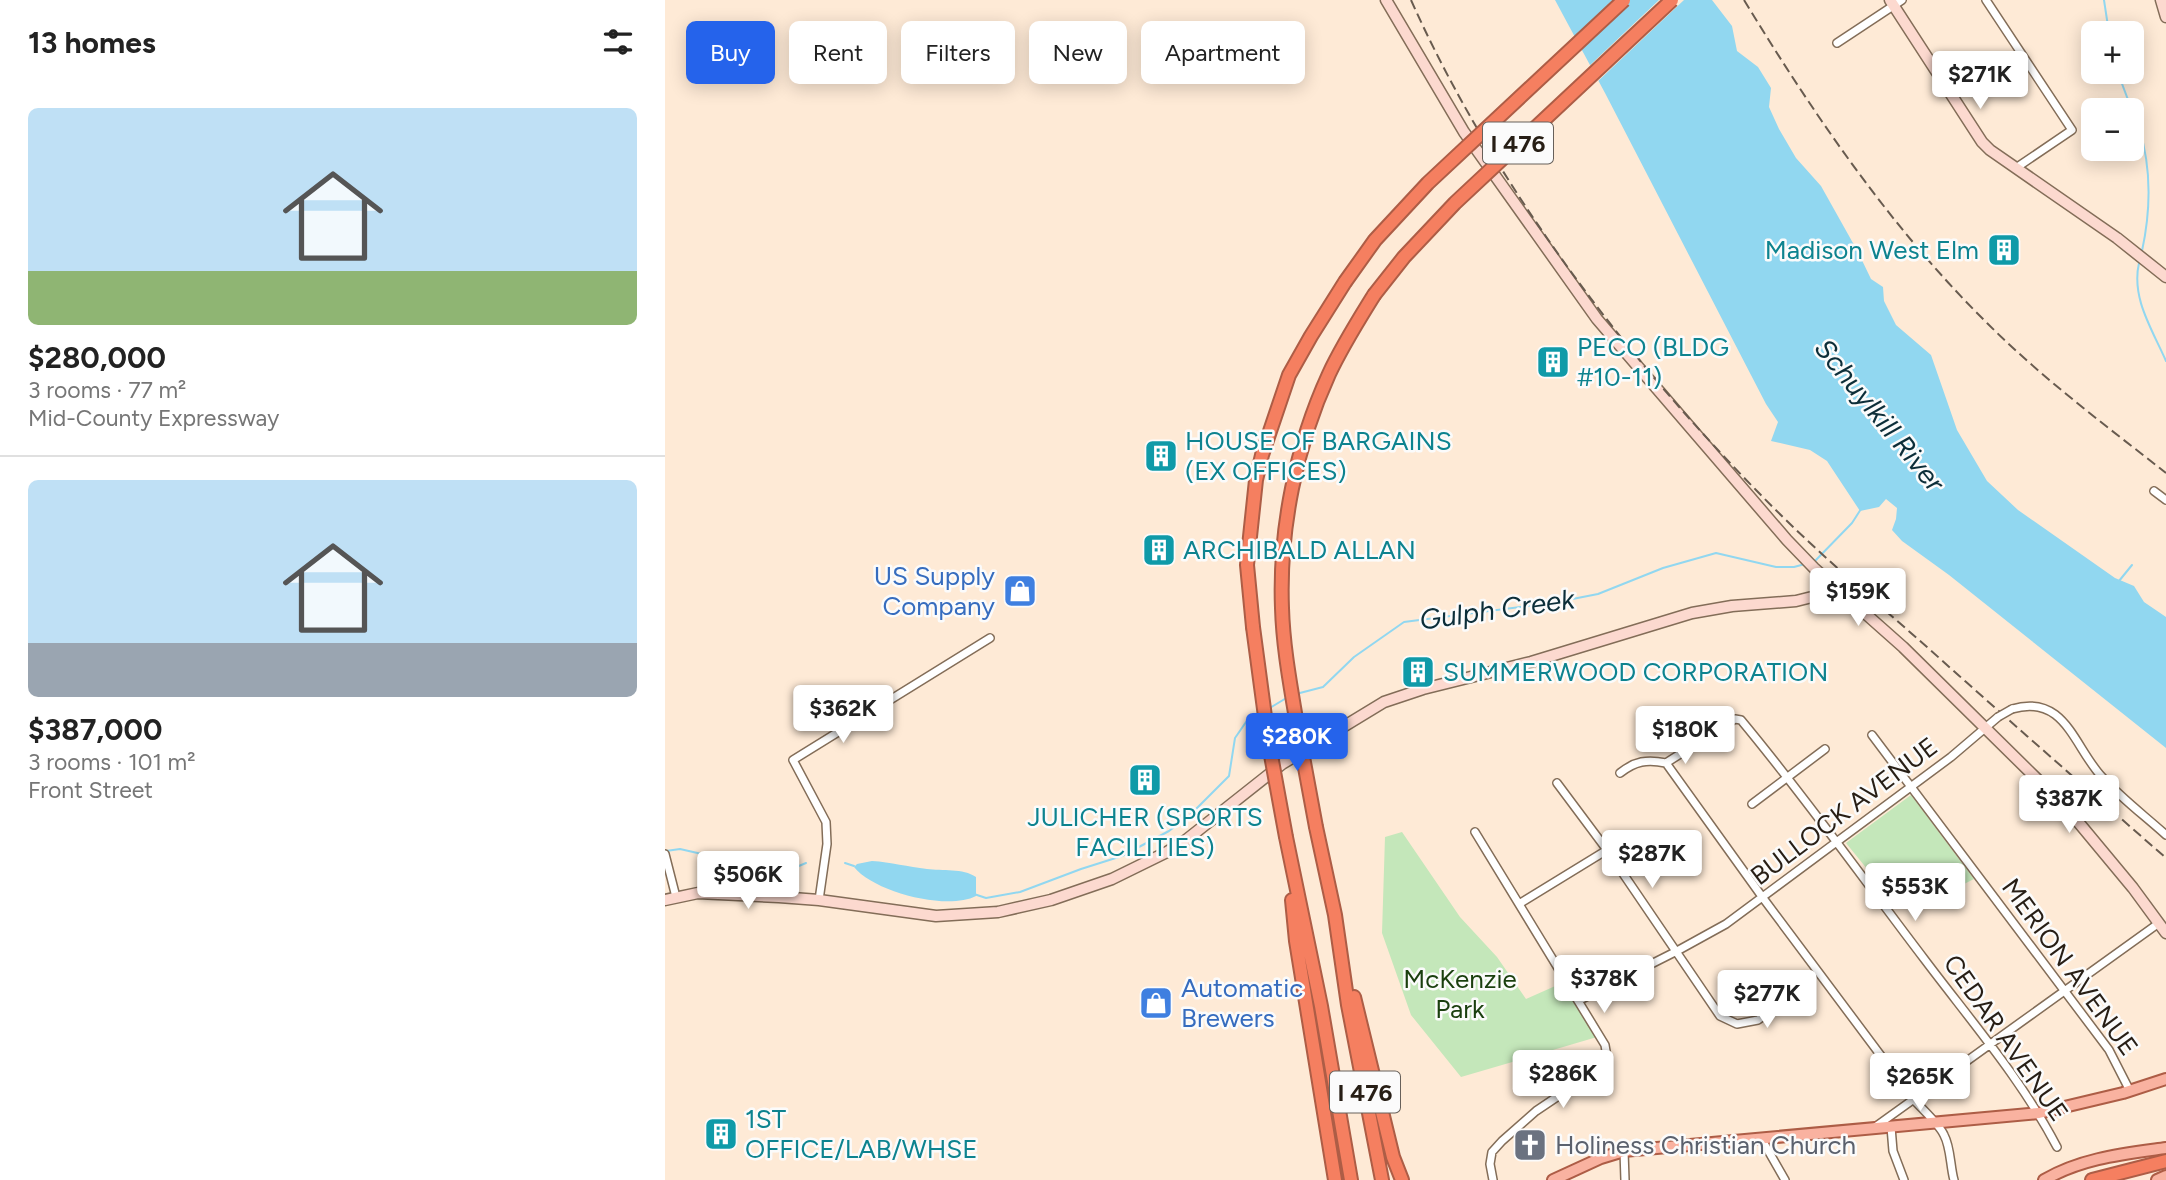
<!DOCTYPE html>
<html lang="en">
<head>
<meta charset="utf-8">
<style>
	:root { --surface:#fff; --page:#f6f6f6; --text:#222; --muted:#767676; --line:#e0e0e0; --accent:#2563eb }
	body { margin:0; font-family:Figtree,sans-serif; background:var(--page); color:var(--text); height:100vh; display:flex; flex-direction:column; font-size:26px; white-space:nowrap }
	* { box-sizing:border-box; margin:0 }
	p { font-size:23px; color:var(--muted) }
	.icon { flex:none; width:38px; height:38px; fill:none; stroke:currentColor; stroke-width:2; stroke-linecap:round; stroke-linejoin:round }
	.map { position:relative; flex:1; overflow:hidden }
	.drawer { display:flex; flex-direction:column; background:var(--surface); width:665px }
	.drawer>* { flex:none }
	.banner { position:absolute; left:21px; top:21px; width:665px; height:63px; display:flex; gap:14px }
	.tools { position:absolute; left:1416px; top:21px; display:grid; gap:14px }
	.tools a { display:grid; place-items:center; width:63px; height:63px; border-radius:10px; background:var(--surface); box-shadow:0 4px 18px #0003; font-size:35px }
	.price { position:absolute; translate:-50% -60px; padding:0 16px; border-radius:7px; background:#fff; color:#222; font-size:23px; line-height:46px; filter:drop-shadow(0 2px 4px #0008) }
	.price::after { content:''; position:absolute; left:50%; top:42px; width:21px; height:16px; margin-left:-10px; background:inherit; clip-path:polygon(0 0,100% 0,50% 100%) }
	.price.active { background:var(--accent); color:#fff }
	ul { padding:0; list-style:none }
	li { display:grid; align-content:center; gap:14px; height:371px; padding:0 28px }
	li+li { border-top:2px solid var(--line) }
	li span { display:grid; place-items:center; height:217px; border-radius:10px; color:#555 }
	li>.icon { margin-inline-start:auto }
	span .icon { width:126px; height:126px; fill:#fffc; stroke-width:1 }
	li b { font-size:30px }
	h2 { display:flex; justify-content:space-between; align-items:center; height:84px; padding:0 28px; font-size:30px }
	.chip { padding:0 24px; border-radius:10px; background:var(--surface); box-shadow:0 4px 18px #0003; font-size:24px; line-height:63px }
	.chip.active { background:var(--accent); color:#fff }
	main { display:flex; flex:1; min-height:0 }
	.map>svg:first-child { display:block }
</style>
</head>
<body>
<main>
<section class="drawer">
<h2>13 homes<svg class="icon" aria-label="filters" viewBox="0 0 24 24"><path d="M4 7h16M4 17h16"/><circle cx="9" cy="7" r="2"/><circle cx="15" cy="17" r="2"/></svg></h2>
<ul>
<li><span style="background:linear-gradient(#bfe0f5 75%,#8fb573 0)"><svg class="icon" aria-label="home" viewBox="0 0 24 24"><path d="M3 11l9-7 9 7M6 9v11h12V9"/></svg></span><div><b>$280,000</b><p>3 rooms · 77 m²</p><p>Mid-County Expressway</p></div></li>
<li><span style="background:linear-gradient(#bfe0f5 75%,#9aa5b1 0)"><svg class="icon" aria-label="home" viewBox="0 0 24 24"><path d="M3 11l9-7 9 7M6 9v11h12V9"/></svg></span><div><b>$387,000</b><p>3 rooms · 101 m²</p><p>Front Street</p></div></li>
</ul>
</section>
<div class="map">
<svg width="1501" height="1180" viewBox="0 0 1501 1180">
	<rect width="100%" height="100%" fill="#feead6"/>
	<!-- green -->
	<path fill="#c4e7ba" d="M 1246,795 L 1309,879 L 1283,892 L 1266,893 L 1242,891 L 1228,901 L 1181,843 Z
		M 737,832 L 795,917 L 832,957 L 861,999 L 897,983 L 932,1037 L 796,1077 L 746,1015 L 717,933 L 720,837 Z"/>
	<!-- water -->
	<path fill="#91d7f0" d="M 890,0 L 1047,0 L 1067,26 L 1072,51 L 1093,67 L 1106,88 L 1104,107 L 1114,129 L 1131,158 L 1156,186 L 1193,252 L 1206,279 L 1218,287 L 1219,301 L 1231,325 L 1266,355 L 1292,430 L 1322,481 L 1353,510 L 1450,578 L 1469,586 L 1479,602 L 1501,617 L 1501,748 L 1284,575 L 1237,541 L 1227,530 L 1231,519 L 1232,508 L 1221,499 L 1214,507 L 1195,511 L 1162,461 L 1145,450 L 1106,441 L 1113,422 L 1101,404 L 940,93 Z
		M 207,861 C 226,862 243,867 262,869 C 277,871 298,868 311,877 L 311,896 C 282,911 209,892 189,867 L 192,864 Z"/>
	<!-- pier -->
	<path fill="#feead6" d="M 994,0 L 1019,0 L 931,83 L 922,68 Z"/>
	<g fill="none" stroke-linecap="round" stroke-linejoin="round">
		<!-- stream -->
		<path stroke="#91d7f0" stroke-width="2" d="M 1439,0 L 1444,33
			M 1453,72 C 1459,91 1467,109 1474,128 C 1487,169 1486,209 1477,251
			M 1474,263 C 1466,298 1487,329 1501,361
			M 1149,562 L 1187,523 L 1196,509
			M 1454,581 L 1467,565
			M 631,694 L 658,687 L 689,657 L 739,622 L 887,603 L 933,594 L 998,568 L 1051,553 L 1111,567 L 1129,567 L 1140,564
			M 603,709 L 623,697
			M 1,851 L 15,849 L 50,857 L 72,874 L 91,884 L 141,863
			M 180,863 L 189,866
			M 309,894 L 321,898 L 355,892 L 416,869 L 457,856 L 504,831 L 525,815 L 564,776 L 570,738 L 581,722 L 595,713"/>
		<defs>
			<path id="street" d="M 1321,0 L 1407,130 L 1351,168
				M 1172,43 L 1237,0
				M 1489,491 L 1501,500
				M 1347,709 C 1400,693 1409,747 1437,777 C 1456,798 1480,816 1501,835
				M 1207,735 L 1444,1050 L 1465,1091
				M 1001,763 L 1098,898 L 1249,1100 C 1258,1110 1274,1124 1279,1135 C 1286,1148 1285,1166 1289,1180
				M 955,773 C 970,761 982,759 1001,763 L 1070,719 L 1076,720 C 1141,798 1199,880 1260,960 C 1306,1021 1357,1080 1392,1147
				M 892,783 L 942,850 L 1055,1016 L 1072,1024 L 1093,1020 L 1141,985
				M 1087,804 L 1160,749
				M 810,832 L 940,1045 L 942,1057 L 935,1068 L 871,1111 L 837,1141 L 827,1152 L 825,1164 L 828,1180
				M 0,854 L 11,897
				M 154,900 L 162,844 L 161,822 L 128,760 L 325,638
				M 854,904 L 942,850
				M 913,1001 L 1012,951 L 1061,924 L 1286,757 L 1333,717
				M 1210,1127 L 1494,923
				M 1226,1127 L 1228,1151 L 1239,1180
				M 1096,1138 L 1120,1180
				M 959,1151 L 960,1180"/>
			<path id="secondary" d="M 721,0 L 799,132 L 932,319 L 1122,540 L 1149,568 L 1238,647 L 1373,780 L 1414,823 L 1468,888 L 1501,933
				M 1225,0 L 1317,142 L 1325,150 L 1452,238 L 1501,277
				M 1496,0 L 1501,17
				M 0,900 L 33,893 L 114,897 L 154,900 L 271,916 L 333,912 L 386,900 L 447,879 L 502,852 L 521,840 L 617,764 L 719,702 L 758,689 L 866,662 L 1027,613 L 1067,606 L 1131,601 L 1147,597 L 1169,586"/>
			<path id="primary" d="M 888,1180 L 936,1158 L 959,1151 L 1374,1113 L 1458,1093 L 1501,1079
				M 1379,1180 C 1417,1158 1458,1154 1501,1148
				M 1492,1180 L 1501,1176"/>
			<path id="highway" d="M 588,627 L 582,565 L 591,480 L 597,455 L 624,375 L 646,336 L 680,282
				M 631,719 C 625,683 618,645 617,608 C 614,529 631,446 664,374 C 677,346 693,321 709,295
				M 651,827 L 670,915 L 683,1005 L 717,1180
				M 621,837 L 656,1006 L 686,1180
				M 627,900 L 631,941 L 670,1180
				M 689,997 L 728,1157 L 737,1180
				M 1427,1180 L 1501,1161"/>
		</defs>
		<!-- street casing -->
		<use href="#street" stroke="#836d58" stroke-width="10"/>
		<!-- secondary casing -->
		<use href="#secondary" stroke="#836d58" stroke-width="13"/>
		<!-- primary casing -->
		<use href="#primary" stroke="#ad5d46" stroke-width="14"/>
		<!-- highway casing -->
		<use href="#highway" stroke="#ad5d46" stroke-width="16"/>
		<!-- street -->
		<use href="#street" stroke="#fff" stroke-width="7"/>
		<!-- secondary -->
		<use href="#secondary" stroke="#fcd9cf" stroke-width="10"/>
		<!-- primary -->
		<use href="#primary" stroke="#f9b2a0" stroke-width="10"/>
		<!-- highway -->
		<use href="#highway" stroke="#f57f60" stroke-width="12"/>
		<!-- rail -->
		<path stroke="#685b4f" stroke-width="2" stroke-dasharray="10 5" stroke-linecap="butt" d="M 746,0 C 826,179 955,351 1091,490 C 1145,546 1204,596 1262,647 C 1341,718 1421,788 1501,858
			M 1079,0 C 1149,115 1226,228 1322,323 C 1377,378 1440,425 1501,473"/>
		<defs>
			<path id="street-bridge" d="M 1333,717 L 1347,709"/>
			<path id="highway-bridge" d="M 680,282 L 710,240 L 763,183 L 959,0
				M 709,295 L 739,257 L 790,203 L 1007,0
				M 588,627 L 603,739 L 621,837
				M 631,719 L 651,827"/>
		</defs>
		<!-- street-bridge casing -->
		<use href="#street-bridge" stroke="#836d58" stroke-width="10" stroke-linecap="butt"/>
		<!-- highway-bridge casing -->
		<use href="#highway-bridge" stroke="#ad5d46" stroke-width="16" stroke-linecap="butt"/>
		<!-- street-bridge -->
		<use href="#street-bridge" stroke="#fff" stroke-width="7"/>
		<!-- highway-bridge -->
		<use href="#highway-bridge" stroke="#f57f60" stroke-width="12"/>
	</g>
	<!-- icons -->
	<defs>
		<symbol id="building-square" viewBox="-11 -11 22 22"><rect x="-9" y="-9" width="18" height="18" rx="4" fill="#0f9aa8" stroke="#fbfbfb"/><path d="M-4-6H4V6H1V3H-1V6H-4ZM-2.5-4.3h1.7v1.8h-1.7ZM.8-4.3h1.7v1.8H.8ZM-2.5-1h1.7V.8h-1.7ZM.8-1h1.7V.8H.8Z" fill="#fff"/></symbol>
		<symbol id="shop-square" viewBox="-11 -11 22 22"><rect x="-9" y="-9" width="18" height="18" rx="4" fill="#3f7fe0" stroke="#fbfbfb"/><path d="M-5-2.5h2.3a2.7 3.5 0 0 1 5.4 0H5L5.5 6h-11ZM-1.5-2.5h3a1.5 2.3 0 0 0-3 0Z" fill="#fff"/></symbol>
		<symbol id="church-square" viewBox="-11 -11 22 22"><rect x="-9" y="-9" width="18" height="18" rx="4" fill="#6b7280" stroke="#fbfbfb"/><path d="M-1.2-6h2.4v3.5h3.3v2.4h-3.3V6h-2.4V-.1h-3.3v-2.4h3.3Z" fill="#fff"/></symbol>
	</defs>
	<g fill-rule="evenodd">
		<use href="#building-square" x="1320" y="231" width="38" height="38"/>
		<use href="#building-square" x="869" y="343" width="38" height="38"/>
		<use href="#building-square" x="477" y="437" width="38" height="38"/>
		<use href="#building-square" x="475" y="531" width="38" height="38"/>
		<use href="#shop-square" x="336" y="572" width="38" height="38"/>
		<use href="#building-square" x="734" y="653" width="38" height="38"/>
		<use href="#building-square" x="461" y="761" width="38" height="38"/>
		<use href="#shop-square" x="472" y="984" width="38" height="38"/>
		<use href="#building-square" x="37" y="1115" width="38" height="38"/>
		<use href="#church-square" x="846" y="1126" width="38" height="38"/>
	</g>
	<g text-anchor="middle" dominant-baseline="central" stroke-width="5" stroke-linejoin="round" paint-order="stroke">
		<!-- shield labels -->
		<g fill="#fbfbfb" stroke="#67605a" stroke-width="2">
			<rect x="818" y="122.5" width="70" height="41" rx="5"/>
			<rect x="665" y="1071.5" width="70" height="41" rx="5"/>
		</g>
		<g font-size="24" font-weight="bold" fill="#271e15">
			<text x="853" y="143">I 476</text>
			<text x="700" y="1092">I 476</text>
		</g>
		<!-- culture labels -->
		<g font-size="26" fill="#0d838f" stroke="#fbfbfb" text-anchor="start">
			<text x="1314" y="250" text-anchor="end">Madison West Elm</text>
			<text x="912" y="347">PECO (BLDG<tspan x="912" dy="30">#10-11)</tspan></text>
			<text x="520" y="441">HOUSE OF BARGAINS<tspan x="520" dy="30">(EX OFFICES)</tspan></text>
			<text x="518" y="550">ARCHIBALD ALLAN</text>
			<text x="778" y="672">SUMMERWOOD CORPORATION</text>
			<text x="480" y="817" text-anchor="middle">JULICHER (SPORTS<tspan x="480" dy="30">FACILITIES)</tspan></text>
			<text x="80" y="1119">1ST<tspan x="80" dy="30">OFFICE/LAB/WHSE</tspan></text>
		</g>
		<!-- shop labels -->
		<g font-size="26" fill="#366cbe" stroke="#fbfbfb" text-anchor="end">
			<text x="330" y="576">US Supply<tspan x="330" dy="30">Company</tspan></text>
			<text x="516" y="988" text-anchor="start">Automatic<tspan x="516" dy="30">Brewers</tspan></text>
		</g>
		<!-- street labels -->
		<g font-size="26" fill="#271e15" stroke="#fbfbfb">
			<text transform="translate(1179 811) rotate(-37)">BULLOCK AVENUE</text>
			<text transform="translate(1405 967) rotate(54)">MERION AVENUE</text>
			<text transform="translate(1341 1038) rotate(55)">CEDAR AVENUE</text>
		</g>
		<!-- park labels -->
		<g font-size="26" fill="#1a3f0e" stroke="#fbfbfb">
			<text x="795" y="979">McKenzie<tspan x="795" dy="30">Park</tspan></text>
		</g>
		<!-- worship labels -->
		<g font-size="26" fill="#5b616d" stroke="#fbfbfb" text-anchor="start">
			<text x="890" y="1145">Holiness Christian Church</text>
		</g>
		<!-- water labels -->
		<g font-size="28" font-style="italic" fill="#0c2e39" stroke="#fbfbfb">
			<text transform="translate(1215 415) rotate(51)">Schuylkill River</text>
			<text transform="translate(832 609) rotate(-8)">Gulph Creek</text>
		</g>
	</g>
</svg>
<div class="tools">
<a>+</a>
<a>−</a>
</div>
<b class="price" style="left:1315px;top:111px">$271K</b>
<b class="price" style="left:1193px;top:628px">$159K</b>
<b class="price" style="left:178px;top:745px">$362K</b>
<b class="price" style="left:1020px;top:766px">$180K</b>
<b class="price active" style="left:632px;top:773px">$280K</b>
<b class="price" style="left:1404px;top:835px">$387K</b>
<b class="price" style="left:987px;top:890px">$287K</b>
<b class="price" style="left:83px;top:911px">$506K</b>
<b class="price" style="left:1250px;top:923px">$553K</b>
<b class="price" style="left:939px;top:1015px">$378K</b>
<b class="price" style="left:1102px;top:1030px">$277K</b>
<b class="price" style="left:898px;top:1110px">$286K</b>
<b class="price" style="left:1255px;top:1113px">$265K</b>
<div class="banner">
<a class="chip active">Buy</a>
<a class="chip">Rent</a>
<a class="chip">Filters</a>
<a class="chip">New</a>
<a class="chip">Apartment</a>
</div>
</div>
</main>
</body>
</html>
